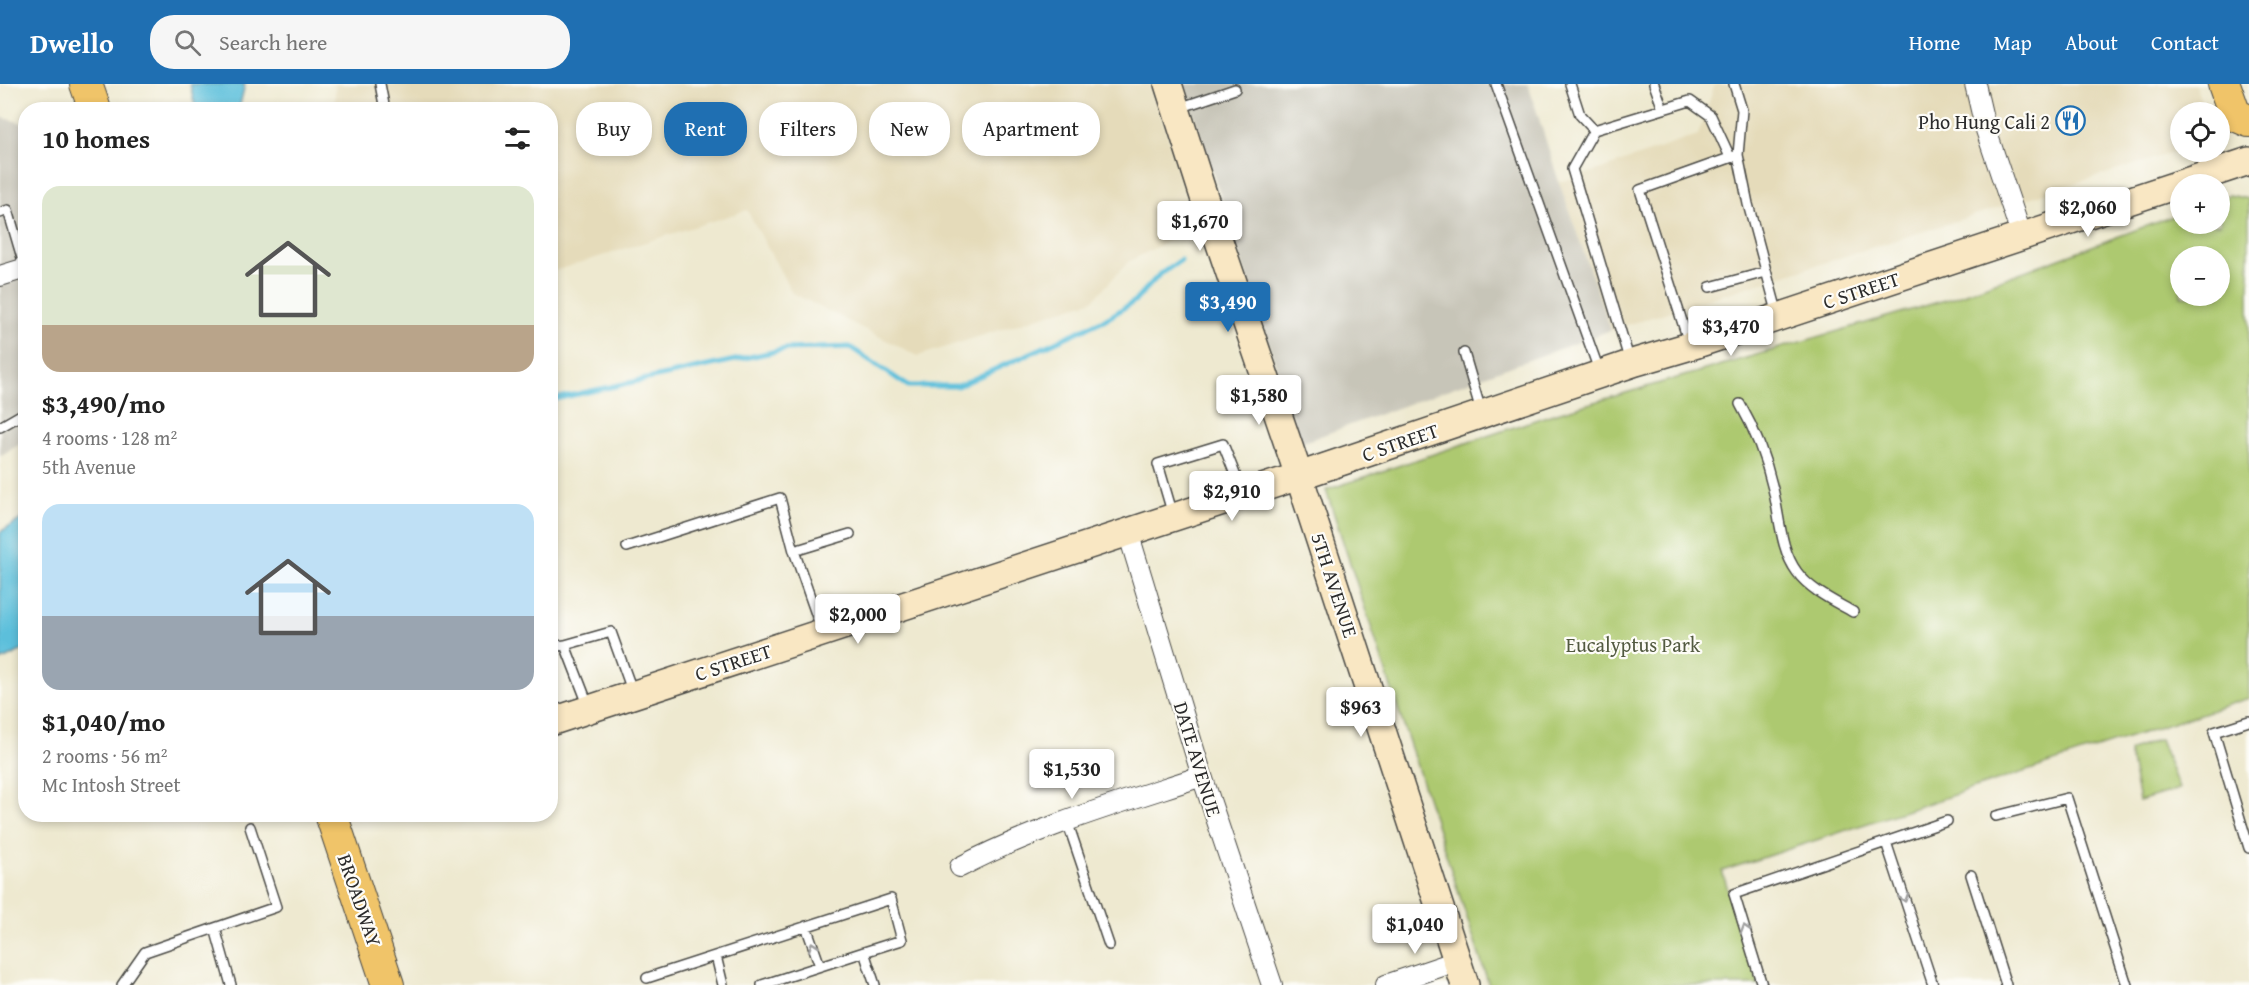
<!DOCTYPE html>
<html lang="en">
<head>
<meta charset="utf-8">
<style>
	:root { --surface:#fff; --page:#f6f6f6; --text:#222; --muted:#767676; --accent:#1f6fb2 }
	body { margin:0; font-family:"Gentium Book Plus",serif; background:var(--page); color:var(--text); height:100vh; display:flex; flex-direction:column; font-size:22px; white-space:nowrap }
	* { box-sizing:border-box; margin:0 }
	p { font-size:20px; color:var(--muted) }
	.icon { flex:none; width:33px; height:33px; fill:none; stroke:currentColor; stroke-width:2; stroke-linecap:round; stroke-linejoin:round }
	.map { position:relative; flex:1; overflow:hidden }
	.details { position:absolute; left:18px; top:18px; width:540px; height:720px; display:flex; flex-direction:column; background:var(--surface); border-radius:24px; box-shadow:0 3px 9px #0003 }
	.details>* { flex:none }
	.banner { position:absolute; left:576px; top:18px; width:570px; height:54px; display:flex; gap:12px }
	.fabs { position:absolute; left:2170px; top:18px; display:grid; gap:12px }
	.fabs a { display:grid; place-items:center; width:60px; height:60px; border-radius:50%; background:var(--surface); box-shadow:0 3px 9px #0003; font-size:30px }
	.price { position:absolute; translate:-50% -51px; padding:0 14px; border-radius:6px; background:#fff; color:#222; font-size:20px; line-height:39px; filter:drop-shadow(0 2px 3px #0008) }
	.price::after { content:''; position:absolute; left:50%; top:36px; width:18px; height:14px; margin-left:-9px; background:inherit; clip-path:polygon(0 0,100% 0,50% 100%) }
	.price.selected { background:var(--accent); color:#fff }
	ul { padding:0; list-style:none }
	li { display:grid; align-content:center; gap:12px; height:318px; padding:0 24px }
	li span { display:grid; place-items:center; height:186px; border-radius:18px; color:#555 }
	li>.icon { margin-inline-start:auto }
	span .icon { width:108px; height:108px; fill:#fffc; stroke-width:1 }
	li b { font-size:26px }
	h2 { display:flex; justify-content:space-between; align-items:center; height:72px; padding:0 24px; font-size:26px }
	.chip { padding:0 21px; border-radius:24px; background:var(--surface); box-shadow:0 3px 9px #0003; font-size:21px; line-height:54px }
	.chip.selected { background:var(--accent); color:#fff }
	header { display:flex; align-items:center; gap:36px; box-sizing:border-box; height:84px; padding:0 30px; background:var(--accent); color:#fff }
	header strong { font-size:28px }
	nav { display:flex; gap:33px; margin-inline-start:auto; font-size:21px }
	.search { width:420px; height:54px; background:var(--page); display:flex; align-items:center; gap:15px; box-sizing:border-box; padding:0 21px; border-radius:24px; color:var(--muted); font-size:22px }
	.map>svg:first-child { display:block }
</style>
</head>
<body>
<header>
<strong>Dwello</strong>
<div class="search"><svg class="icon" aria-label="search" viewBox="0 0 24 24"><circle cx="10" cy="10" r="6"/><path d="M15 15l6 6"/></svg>Search here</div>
<nav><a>Home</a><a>Map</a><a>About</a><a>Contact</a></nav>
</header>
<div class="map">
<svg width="2249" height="901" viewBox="0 0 2249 901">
	<rect width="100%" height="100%" fill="#fdfcf7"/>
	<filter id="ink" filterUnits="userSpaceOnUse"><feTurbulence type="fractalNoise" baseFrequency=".0167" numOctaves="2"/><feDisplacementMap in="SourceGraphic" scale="12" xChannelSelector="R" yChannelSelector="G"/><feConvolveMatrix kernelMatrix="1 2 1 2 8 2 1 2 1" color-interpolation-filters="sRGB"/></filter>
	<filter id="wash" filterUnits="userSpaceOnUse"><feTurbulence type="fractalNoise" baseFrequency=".008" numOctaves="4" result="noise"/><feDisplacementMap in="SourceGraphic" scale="24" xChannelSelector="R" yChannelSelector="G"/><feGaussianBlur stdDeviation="1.35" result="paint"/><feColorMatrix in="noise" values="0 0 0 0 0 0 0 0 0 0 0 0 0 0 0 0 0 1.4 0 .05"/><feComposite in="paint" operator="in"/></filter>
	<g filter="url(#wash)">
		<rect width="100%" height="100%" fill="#eee9d0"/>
		<!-- built -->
		<path fill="#e5dbba" d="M 335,0 L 1151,0 L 1197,142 L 1128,178 L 1093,216 L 918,272 L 792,209 L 747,126 L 551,188 L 550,26 L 335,25 Z
			M 1715,0 L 2195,0 L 2205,28 L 2181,28 L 2181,66 L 1611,246 L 1559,98 L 1587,90 L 1698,51 Z"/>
		<!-- industrial -->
		<path fill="#c7c5b8" d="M 1184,0 L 1528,0 L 1559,98 L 1611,246 L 1301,359 Z
			M 0,33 L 26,40 L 25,357 L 0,372 Z"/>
		<!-- green -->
		<path fill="#adc970" stroke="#6c7a4e" stroke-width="1.5" fill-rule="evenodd" d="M 2229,111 L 2249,115 L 2249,614 L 1722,787 L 1759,901 L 1489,901 L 1326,406 L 1550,331 L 1952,214 L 2181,129 L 2181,140 L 2220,140 L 2220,114 ZM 2181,172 L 2220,172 L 2220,212 L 2181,212 Z
			M 2160,655 L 2179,705 L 2139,717 L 2129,667 Z"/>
		<!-- water -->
		<path fill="#5cbfdb" stroke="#447583" stroke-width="1.5" d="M 190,0 L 245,0 L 239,25 L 196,26 Z
			M 25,433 L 25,565 L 0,577 L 0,448 Z"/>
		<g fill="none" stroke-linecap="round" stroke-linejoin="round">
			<!-- stream -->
			<path stroke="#5cbfdb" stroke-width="5" d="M 550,316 L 786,265 L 850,263 L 908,302 L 958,302 L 1108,234 L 1135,217 L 1159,191 L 1181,176"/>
		</g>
	</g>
	<g filter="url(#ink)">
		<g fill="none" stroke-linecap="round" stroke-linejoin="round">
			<defs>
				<path id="lane" d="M 380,0 L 385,26
					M 1496,0 L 1600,289
					M 1570,0 L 1580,31 L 1594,46
					M 1654,0 L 1663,25
					M 1734,0 L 1742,26 L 1738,71 L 1748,120 L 1778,231
					M 1179,24 L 1235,5
					M 0,129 L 8,126 L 25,184
					M 1710,203 L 1766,188
					M 1689,259 L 1640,106 L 1738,71
					M 1464,269 L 1481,327
					M 1630,278 L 1572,85 L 1594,46 L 1690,17 L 1711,32 L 1730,73
					M 1740,320 C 1755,346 1766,375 1773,405 C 1780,433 1780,465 1797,488 C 1810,506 1834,517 1853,528
					M 0,343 L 26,328
					M 1173,431 L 1158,380 L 1223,360 L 1242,408
					M 627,463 L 780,414 L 794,467 L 822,547
					M 794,467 L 850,450
					M 550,563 L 565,561
					M 589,623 L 565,561 L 611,548 L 633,609
					M 2249,637 L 2214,648 L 2249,764
					M 1996,732 L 2067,714 L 2127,901
					M 1067,737 L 1109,861
					M 1886,758 L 1933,901
					M 1971,791 L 2006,901
					M 806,842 L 820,882
					M 215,844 L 231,901
					M 716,872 L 723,901
					M 647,894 L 891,815 L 902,856 L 864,868 L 875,901
					M 122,901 L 145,868 L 276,823 L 250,743
					M 762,901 L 864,868
					M 1762,901 L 1734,810 L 1947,737"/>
				<path id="street" d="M 1975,0 L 1985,43 L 2022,153
					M 0,192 L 26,184
					M 1128,448 L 1202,692 L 1272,901
					M 960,783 C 1036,743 1120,719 1202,692
					M 1386,901 L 1457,877"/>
				<path id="secondary" d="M 1168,0 L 1204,113 L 1299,392 L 1465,901
					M 550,638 L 1299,392 L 1636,278 L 1697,260 L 2249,77"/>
				<path id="primary" d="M 86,0 L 95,26
					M 2224,0 L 2235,31 L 2249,37
					M 331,730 L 388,901"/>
			</defs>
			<!-- lane casing -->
			<use href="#lane" stroke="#484844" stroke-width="12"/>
			<!-- street casing -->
			<use href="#street" stroke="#484844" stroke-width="22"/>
			<!-- secondary casing -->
			<use href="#secondary" stroke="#484844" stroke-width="30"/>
			<!-- primary casing -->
			<use href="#primary" stroke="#484844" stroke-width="34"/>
			<!-- lane -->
			<use href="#lane" stroke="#fff" stroke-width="9"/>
			<!-- street -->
			<use href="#street" stroke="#fff" stroke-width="20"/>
			<!-- secondary -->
			<use href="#secondary" stroke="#f9e7c3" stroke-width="27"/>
			<!-- primary -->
			<use href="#primary" stroke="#f0c469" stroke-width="32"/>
		</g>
		<!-- one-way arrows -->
		<defs><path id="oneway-chevron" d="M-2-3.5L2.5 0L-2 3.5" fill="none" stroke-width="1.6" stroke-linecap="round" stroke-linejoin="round" transform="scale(1.5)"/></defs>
		<g stroke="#a0a0a0">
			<use href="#oneway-chevron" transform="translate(1904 814) rotate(72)"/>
			<use href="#oneway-chevron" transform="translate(1745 845) rotate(-107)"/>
			<use href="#oneway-chevron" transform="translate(813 862) rotate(-109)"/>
		</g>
	</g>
	<!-- icons -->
	<defs>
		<symbol id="restaurant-ring" viewBox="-11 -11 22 22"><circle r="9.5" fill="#fdfcf7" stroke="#1f6fb2" stroke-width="1.5"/><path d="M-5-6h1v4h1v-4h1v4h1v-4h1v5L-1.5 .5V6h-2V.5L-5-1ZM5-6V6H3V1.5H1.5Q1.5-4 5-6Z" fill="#1f6fb2"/></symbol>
	</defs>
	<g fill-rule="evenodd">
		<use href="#restaurant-ring" x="2054" y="20" width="33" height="33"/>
	</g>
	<g text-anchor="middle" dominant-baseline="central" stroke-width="4.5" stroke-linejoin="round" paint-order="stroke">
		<!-- poi labels -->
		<g font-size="20" fill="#2b2b2b" stroke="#fdfcf7" text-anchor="end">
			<text x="2050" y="37">Pho Hung Cali 2</text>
		</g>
		<!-- street labels -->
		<g font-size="20" fill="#2b2b2b" stroke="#fdfcf7">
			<text transform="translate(1861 206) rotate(-18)">C STREET</text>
			<text transform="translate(1400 358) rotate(-19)">C STREET</text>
			<text transform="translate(1335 501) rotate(72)">5TH AVENUE</text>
			<text transform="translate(733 578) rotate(-18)">C STREET</text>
			<text transform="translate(1198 675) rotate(73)">DATE AVENUE</text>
			<text transform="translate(360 816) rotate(71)">BROADWAY</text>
		</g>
		<!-- park labels -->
		<g font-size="20" fill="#525a40" stroke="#fdfcf7">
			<text x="1633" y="560">Eucalyptus Park</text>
		</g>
	</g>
</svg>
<div class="fabs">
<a><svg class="icon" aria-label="locate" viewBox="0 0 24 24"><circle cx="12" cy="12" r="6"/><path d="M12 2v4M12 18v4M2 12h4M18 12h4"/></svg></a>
<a>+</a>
<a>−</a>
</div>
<b class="price" style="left:2088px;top:154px">$2,060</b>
<b class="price" style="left:1200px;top:168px">$1,670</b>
<b class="price selected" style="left:1228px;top:249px">$3,490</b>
<b class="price" style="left:1731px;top:273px">$3,470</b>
<b class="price" style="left:1259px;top:342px">$1,580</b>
<b class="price" style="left:1232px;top:438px">$2,910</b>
<b class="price" style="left:858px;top:561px">$2,000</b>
<b class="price" style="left:1361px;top:654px">$963</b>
<b class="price" style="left:1072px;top:716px">$1,530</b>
<b class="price" style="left:1415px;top:871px">$1,040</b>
<div class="banner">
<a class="chip">Buy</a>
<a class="chip selected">Rent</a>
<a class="chip">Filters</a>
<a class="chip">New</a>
<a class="chip">Apartment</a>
</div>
<section class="details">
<h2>10 homes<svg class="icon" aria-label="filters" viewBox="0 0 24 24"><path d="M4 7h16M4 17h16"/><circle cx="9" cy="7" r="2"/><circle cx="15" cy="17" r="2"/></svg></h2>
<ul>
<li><span style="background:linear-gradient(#dfe7d0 75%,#b9a48a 0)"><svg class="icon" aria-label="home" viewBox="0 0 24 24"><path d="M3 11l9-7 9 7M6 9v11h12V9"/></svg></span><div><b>$3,490/mo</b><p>4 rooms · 128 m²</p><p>5th Avenue</p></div></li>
<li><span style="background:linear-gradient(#bfe0f5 60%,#9aa5b1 0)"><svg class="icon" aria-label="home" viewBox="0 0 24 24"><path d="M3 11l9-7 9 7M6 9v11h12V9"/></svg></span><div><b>$1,040/mo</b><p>2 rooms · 56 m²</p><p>Mc Intosh Street</p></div></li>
</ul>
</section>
</div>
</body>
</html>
